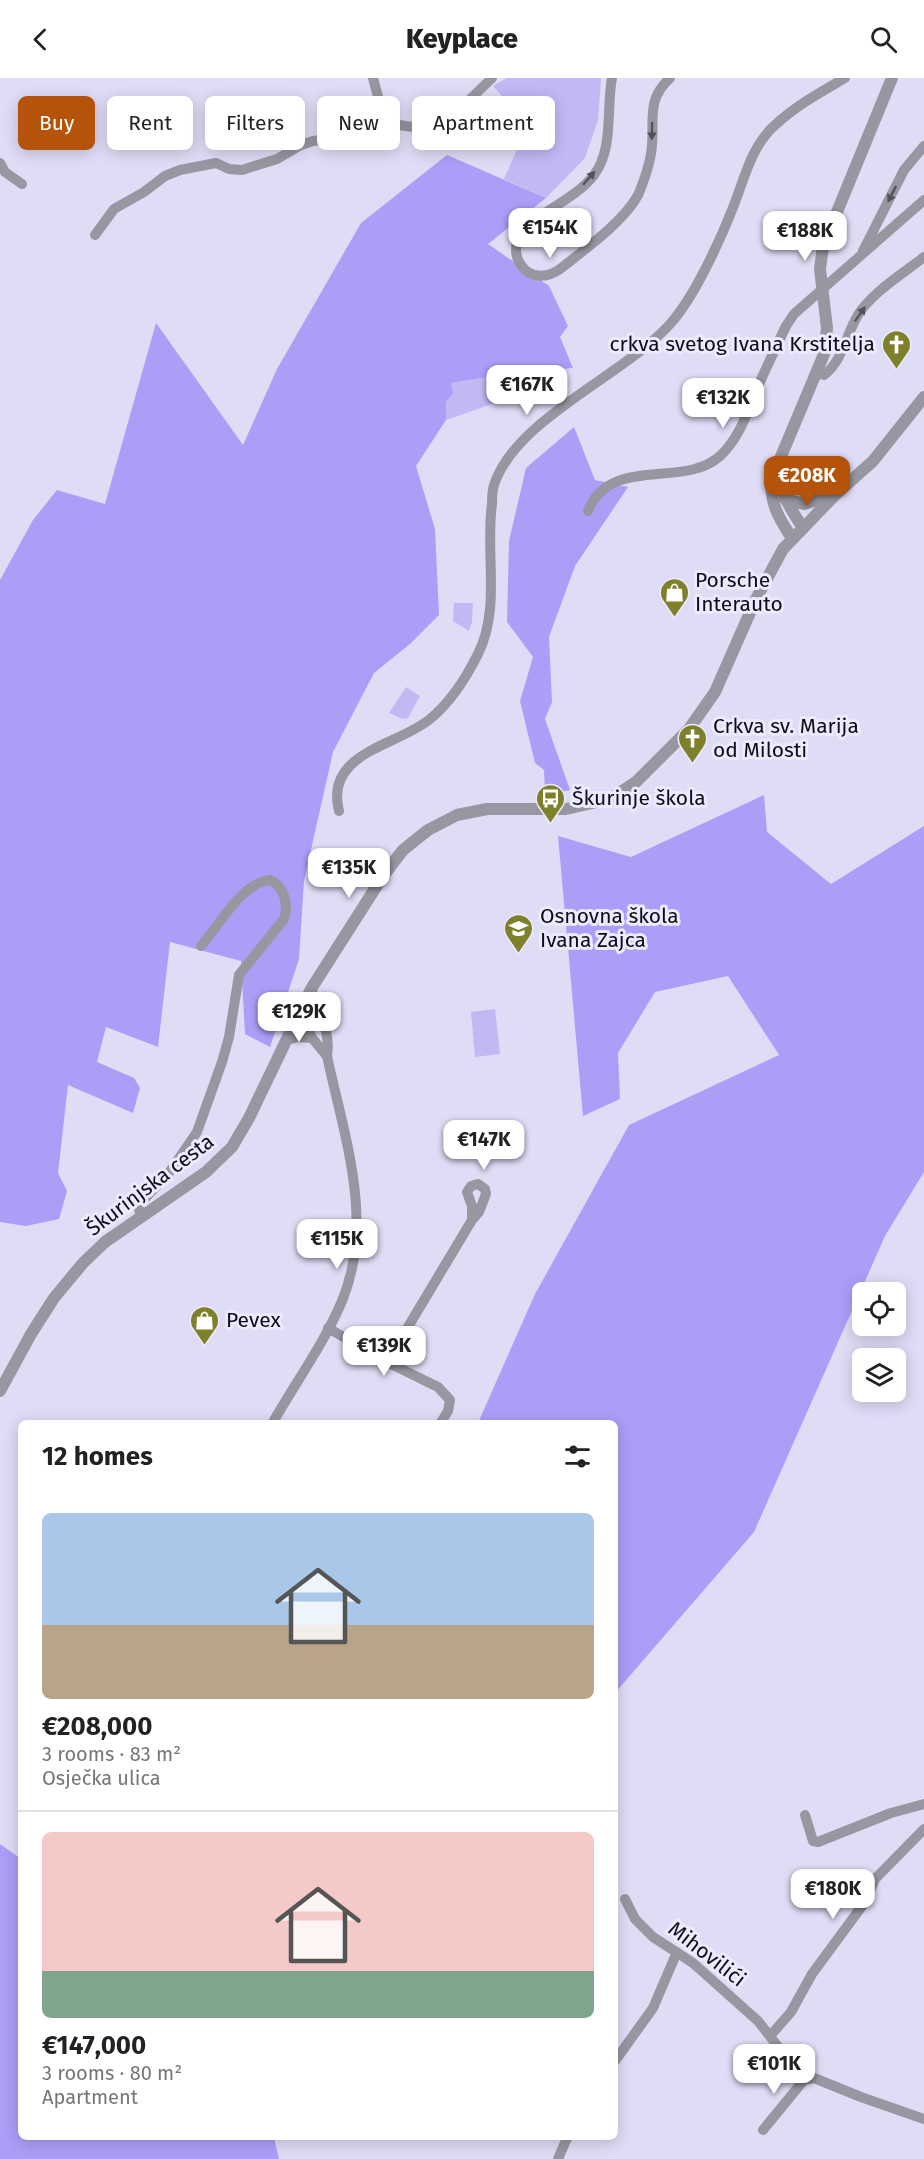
<!DOCTYPE html>
<html lang="en">
<head>
<meta charset="utf-8">
<style>
	:root { --surface:#fff; --page:#f6f6f6; --text:#222; --muted:#767676; --line:#e0e0e0; --accent:#b45309 }
	body { margin:0; font-family:"Fira Sans",sans-serif; background:var(--page); color:var(--text); height:100vh; display:flex; flex-direction:column; font-size:22px; white-space:nowrap }
	* { box-sizing:border-box; margin:0 }
	p { font-size:20px; color:var(--muted) }
	.icon { flex:none; width:33px; height:33px; fill:none; stroke:currentColor; stroke-width:2; stroke-linecap:round; stroke-linejoin:round }
	.map { position:relative; flex:1; overflow:hidden }
	.sheet { position:absolute; left:18px; top:1342px; width:600px; height:720px; display:flex; flex-direction:column; background:var(--surface); border-radius:9px; box-shadow:0 3px 15px #0003 }
	.sheet>* { flex:none }
	.guide { position:absolute; left:18px; top:18px; width:600px; height:54px; display:flex; gap:12px }
	.fabs { position:absolute; left:852px; top:1204px; display:grid; gap:12px }
	.fabs a { display:grid; place-items:center; width:54px; height:54px; border-radius:9px; background:var(--surface); box-shadow:0 3px 15px #0003; font-size:30px }
	.price { position:absolute; translate:-50% -51px; padding:0 14px; border-radius:12px; background:#fff; color:#222; font-size:20px; line-height:39px; filter:drop-shadow(0 2px 3px #0008) }
	.price::after { content:''; position:absolute; left:50%; top:36px; width:18px; height:14px; margin-left:-9px; background:inherit; clip-path:polygon(0 0,100% 0,50% 100%) }
	.price.active { background:var(--accent); color:#fff }
	ul { padding:0; list-style:none }
	li { display:grid; align-content:center; gap:12px; height:318px; padding:0 24px }
	li+li { border-top:2px solid var(--line) }
	li span { display:grid; place-items:center; height:186px; border-radius:9px; color:#555 }
	li>.icon { margin-inline-start:auto }
	span .icon { width:108px; height:108px; fill:#fffc; stroke-width:1 }
	li b { font-size:26px }
	h2 { display:flex; justify-content:space-between; align-items:center; height:72px; padding:0 24px; font-size:26px }
	.chip { padding:0 21px; border-radius:9px; background:var(--surface); box-shadow:0 3px 15px #0003; font-size:21px; line-height:54px }
	.chip.active { background:var(--accent); color:#fff }
	header { display:flex; justify-content:space-between; align-items:center; height:78px; padding:0 24px; background:var(--surface); font-size:27px; font-weight:800 }
	.map>svg:first-child { display:block }
</style>
</head>
<body>
<header><svg class="icon" aria-label="back" viewBox="0 0 24 24"><path d="M15 5l-7 7 7 7"/></svg>Keyplace<svg class="icon" aria-label="search" viewBox="0 0 24 24"><circle cx="10" cy="10" r="6"/><path d="M15 15l6 6"/></svg></header>
<div class="map">
<svg width="924" height="2081" viewBox="0 0 924 2081">
	<rect width="100%" height="100%" fill="#dfdcf6"/>
	<!-- green -->
	<path fill="#c1b9f4" d="M 507,0 L 601,0 L 598,42 L 585,80 L 546,120 L 504,101 L 528,47 L 493,8 Z
		M 505,296 L 509,320 L 446,342 L 446,324 L 451,305 Z
		M 454,525 L 473,525 L 472,544 L 469,553 L 453,543 Z
		M 406,609 L 420,618 L 408,640 L 402,641 L 389,635 Z
		M 495,931 L 500,976 L 475,979 L 471,934 Z"/>
	<!-- forest -->
	<path fill="#ac9ef7" d="M 447,77 L 546,120 L 488,166 L 549,208 L 568,248 L 560,259 L 573,290 L 505,296 L 451,305 L 453,315 L 446,324 L 446,342 L 416,388 L 435,451 L 439,537 L 410,566 L 374,595 L 333,674 L 304,803 L 299,881 L 270,969 L 245,956 L 241,883 L 170,864 L 158,969 L 106,949 L 97,984 L 134,1000 L 140,1010 L 133,1035 L 68,1007 L 58,1095 L 67,1113 L 59,1141 L 26,1148 L 0,1144 L 0,502 L 33,442 L 57,412 L 105,426 L 156,245 L 243,367 L 277,291 L 361,145 Z
		M 574,349 L 595,402 L 628,409 L 575,488 L 549,559 L 552,624 L 545,641 L 570,712 L 545,717 L 544,692 L 535,685 L 520,623 L 533,579 L 507,544 L 509,463 L 526,390 Z
		M 764,717 L 767,754 L 831,806 L 924,748 L 924,1094 L 885,1158 L 754,1454 L 615,1615 L 615,1346 L 478,1345 L 535,1216 L 629,1047 L 779,977 L 728,898 L 655,914 L 618,975 L 620,1021 L 583,1038 L 558,758 L 631,779 Z
		M 0,1766 L 21,1781 L 21,2060 L 274,2060 L 279,2081 L 0,2081 Z"/>
	<g fill="none" stroke-linecap="round" stroke-linejoin="round">
		<!-- minor -->
		<path stroke="#9897a1" stroke-width="10" d="M 373,0 L 385,45 L 441,53 L 449,49 L 457,34 L 492,0
			M 612,0 C 606,31 614,70 594,97 C 575,122 535,135 520,157 C 514,166 515,179 521,187 C 530,201 548,200 560,191 C 584,172 626,142 639,115 C 645,100 651,84 652,67 C 654,40 647,21 670,0
			M 0,85 L 5,94 L 22,106
			M 95,157 L 114,131 L 144,114 L 165,98 L 180,92 L 216,85 L 229,91 L 242,92 L 277,81 L 301,67 L 313,63 L 364,55 L 385,45
			M 863,173 L 904,92 L 924,68
			M 817,295 L 824,297 C 843,283 846,256 858,237 C 871,215 904,195 924,179
			M 588,433 C 609,377 684,411 720,378 C 740,360 749,330 759,306 C 768,286 777,267 786,248 L 794,236 L 924,122
			M 339,733 C 324,674 398,668 430,641 C 451,624 466,600 478,576 C 501,530 485,475 492,426 C 492,420 492,413 494,407 C 516,340 624,298 671,245 C 694,219 719,165 732,132 C 744,103 750,70 774,48 C 795,28 821,14 845,0
			M 300,933 L 312,960 L 327,978
			M 285,963 L 297,959 L 312,960
			M 141,1139 L 138,1127 L 166,1099 L 197,1054 L 222,984 L 229,959 L 239,897 L 284,841 C 289,828 284,807 270,802 C 241,805 219,848 201,868
			M 328,1250 L 387,1284 L 438,1309 L 450,1322 L 448,1333 L 440,1346
			M 387,1284 L 472,1142 L 479,1134 L 486,1116 L 485,1111 L 478,1106 L 471,1108 L 467,1114 L 472,1128 L 472,1142
			M 272,1346 C 295,1305 324,1266 342,1223 C 375,1143 344,1058 327,978 C 331,956 319,931 311,911
			M 805,1737 L 813,1763 L 818,1764 L 891,1735 L 924,1726
			M 625,1821 L 635,1841 L 653,1859 L 693,1885 L 758,1943 L 804,2002 L 814,2000 L 861,2019 L 924,2041
			M 770,1958 L 791,1934 L 812,1896 L 865,1824 L 875,1801 L 924,1751
			M 615,1983 L 653,1930 L 677,1874
			M 763,2052 L 804,2002
			M 558,2081 L 567,2060"/>
		<!-- tertiary -->
		<path stroke="#9897a1" stroke-width="12" d="M 779,389 C 779,414 790,430 803,450
			M 785,421 L 804,426 L 831,418
			M 792,460 C 779,441 769,424 772,400 L 824,276 L 827,250 L 820,191 L 823,168 L 892,0
			M 0,1313 L 31,1256 L 54,1220 L 83,1185 L 105,1164 L 206,1094 L 232,1069 L 249,1040 L 311,911 L 383,798 L 403,772 L 428,752 L 457,737 L 487,731 L 566,731 L 610,721 L 636,704 L 689,651 L 715,614 L 756,521 L 783,471 L 835,417 L 873,383 L 924,319"/>
	</g>
	<!-- one-way arrows -->
	<defs><path id="oneway-solid" d="M-6-.8H1V-3.2L6.5 0L1 3.2V.8H-6Z" transform="scale(1.5)"/></defs>
	<g fill="#53525b">
		<use href="#oneway-solid" transform="translate(652 53) rotate(91)"/>
		<use href="#oneway-solid" transform="translate(589 100) rotate(-49)"/>
		<use href="#oneway-solid" transform="translate(892 116) rotate(117)"/>
		<use href="#oneway-solid" transform="translate(860 236) rotate(-55)"/>
	</g>
	<!-- icons -->
	<defs>
		<symbol id="church-pin" viewBox="-11 -11 22 30"><path d="M0 17L-7.5 6A9.5 9.5 0 1 1 7.5 6Z" fill="#7e802a" stroke="#eceaff"/><path d="M-1.2-6h2.4v3.5h3.3v2.4h-3.3V6h-2.4V-.1h-3.3v-2.4h3.3Z" fill="#fff"/></symbol>
		<symbol id="shop-pin" viewBox="-11 -11 22 30"><path d="M0 17L-7.5 6A9.5 9.5 0 1 1 7.5 6Z" fill="#7e802a" stroke="#eceaff"/><path d="M-5-2.5h2.3a2.7 3.5 0 0 1 5.4 0H5L5.5 6h-11ZM-1.5-2.5h3a1.5 2.3 0 0 0-3 0Z" fill="#fff"/></symbol>
		<symbol id="bus-pin" viewBox="-11 -11 22 30"><path d="M0 17L-7.5 6A9.5 9.5 0 1 1 7.5 6Z" fill="#7e802a" stroke="#eceaff"/><path d="M-5-6H5V4H4V6H2V4H-2V6H-4V4H-5ZM-3.5-4V0h7V-4ZM-3.5 1.2v1.5H-2V1.2ZM2 1.2v1.5H3.5V1.2Z" fill="#fff"/></symbol>
		<symbol id="school-pin" viewBox="-11 -11 22 30"><path d="M0 17L-7.5 6A9.5 9.5 0 1 1 7.5 6Z" fill="#7e802a" stroke="#eceaff"/><path d="M0-5L7-2L0 1L-7-2ZM-4 1L0 2.5L4 1V4Q0 6-4 4Z" fill="#fff"/></symbol>
	</defs>
	<g fill-rule="evenodd">
		<use href="#church-pin" x="880" y="250" width="33" height="45"/>
		<use href="#shop-pin" x="658" y="498" width="33" height="45"/>
		<use href="#church-pin" x="676" y="644" width="33" height="45"/>
		<use href="#bus-pin" x="534" y="704" width="33" height="45"/>
		<use href="#school-pin" x="502" y="834" width="33" height="45"/>
		<use href="#shop-pin" x="188" y="1226" width="33" height="45"/>
	</g>
	<g text-anchor="middle" dominant-baseline="central" stroke-width="6" stroke-linejoin="round" paint-order="stroke">
		<!-- poi labels -->
		<g font-size="21" fill="#0e0d15" stroke="#eceaff" text-anchor="start">
			<text x="875" y="266" text-anchor="end">crkva svetog Ivana Krstitelja</text>
			<text x="695" y="502">Porsche<tspan x="695" dy="24">Interauto</tspan></text>
			<text x="713" y="648">Crkva sv. Marija<tspan x="713" dy="24">od Milosti</tspan></text>
			<text x="572" y="720">Škurinje škola</text>
			<text x="540" y="838">Osnovna škola<tspan x="540" dy="24">Ivana Zajca</tspan></text>
			<text x="226" y="1242">Pevex</text>
		</g>
		<!-- street labels -->
		<g font-size="21" fill="#0e0d15" stroke="#eceaff">
			<text transform="translate(150 1107) rotate(-37)">Škurinjska cesta</text>
			<text transform="translate(707 1876) rotate(38)">Mihovilići</text>
		</g>
	</g>
</svg>
<div class="fabs">
<a><svg class="icon" aria-label="locate" viewBox="0 0 24 24"><circle cx="12" cy="12" r="6"/><path d="M12 2v4M12 18v4M2 12h4M18 12h4"/></svg></a>
<a><svg class="icon" aria-label="layers" viewBox="0 0 24 24"><path d="M12 4l9 5-9 5-9-5zM3 14l9 5 9-5"/></svg></a>
</div>
<b class="price" style="left:550px;top:181px">€154K</b>
<b class="price" style="left:805px;top:184px">€188K</b>
<b class="price" style="left:527px;top:338px">€167K</b>
<b class="price" style="left:723px;top:351px">€132K</b>
<b class="price active" style="left:807px;top:429px">€208K</b>
<b class="price" style="left:349px;top:821px">€135K</b>
<b class="price" style="left:299px;top:965px">€129K</b>
<b class="price" style="left:484px;top:1093px">€147K</b>
<b class="price" style="left:337px;top:1192px">€115K</b>
<b class="price" style="left:384px;top:1299px">€139K</b>
<b class="price" style="left:833px;top:1842px">€180K</b>
<b class="price" style="left:774px;top:2017px">€101K</b>
<div class="guide">
<a class="chip active">Buy</a>
<a class="chip">Rent</a>
<a class="chip">Filters</a>
<a class="chip">New</a>
<a class="chip">Apartment</a>
</div>
<section class="sheet">
<h2>12 homes<svg class="icon" aria-label="filters" viewBox="0 0 24 24"><path d="M4 7h16M4 17h16"/><circle cx="9" cy="7" r="2"/><circle cx="15" cy="17" r="2"/></svg></h2>
<ul>
<li><span style="background:linear-gradient(#a9c7e8 60%,#b9a48a 0)"><svg class="icon" aria-label="home" viewBox="0 0 24 24"><path d="M3 11l9-7 9 7M6 9v11h12V9"/></svg></span><div><b>€208,000</b><p>3 rooms · 83 m²</p><p>Osječka ulica</p></div></li>
<li><span style="background:linear-gradient(#f6c9c9 75%,#7fa58c 0)"><svg class="icon" aria-label="home" viewBox="0 0 24 24"><path d="M3 11l9-7 9 7M6 9v11h12V9"/></svg></span><div><b>€147,000</b><p>3 rooms · 80 m²</p><p>Apartment</p></div></li>
</ul>
</section>
</div>
</body>
</html>
